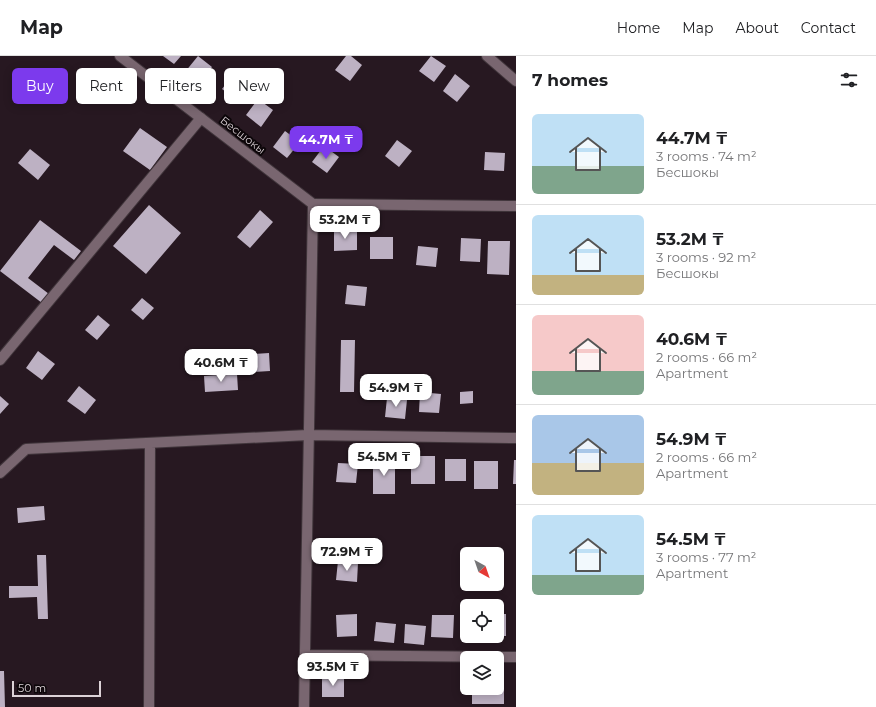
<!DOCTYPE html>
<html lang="en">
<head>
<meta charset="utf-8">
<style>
	:root { --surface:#fff; --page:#f6f6f6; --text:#202124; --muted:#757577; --line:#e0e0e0; --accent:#7c3aed }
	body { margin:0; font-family:Montserrat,sans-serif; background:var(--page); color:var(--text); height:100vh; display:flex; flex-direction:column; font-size:15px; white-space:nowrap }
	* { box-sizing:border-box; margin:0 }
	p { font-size:13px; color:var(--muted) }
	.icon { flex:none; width:22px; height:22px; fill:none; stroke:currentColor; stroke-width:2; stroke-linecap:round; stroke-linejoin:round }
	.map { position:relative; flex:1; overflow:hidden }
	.panel { display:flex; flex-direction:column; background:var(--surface); width:360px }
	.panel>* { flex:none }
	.guide { position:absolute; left:12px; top:12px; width:380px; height:36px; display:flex; gap:8px }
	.needle { width:26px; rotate:140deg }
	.controls { position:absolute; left:460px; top:491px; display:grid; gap:8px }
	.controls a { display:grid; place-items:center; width:44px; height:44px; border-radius:6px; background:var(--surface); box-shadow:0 2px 10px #0003; font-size:20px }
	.scale { position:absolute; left:12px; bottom:10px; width:89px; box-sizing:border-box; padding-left:4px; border:2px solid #dcd2d7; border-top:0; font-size:11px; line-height:14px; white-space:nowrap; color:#dcd2d7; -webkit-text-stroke:3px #0c0609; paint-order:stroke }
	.price { position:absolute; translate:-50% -34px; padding:0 9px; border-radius:8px; background:#fff; color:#222; font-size:13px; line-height:26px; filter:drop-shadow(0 1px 2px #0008) }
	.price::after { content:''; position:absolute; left:50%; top:24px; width:12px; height:9px; margin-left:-6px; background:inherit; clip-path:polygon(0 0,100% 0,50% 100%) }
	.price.active { background:var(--accent); color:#fff }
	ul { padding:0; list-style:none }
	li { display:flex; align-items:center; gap:12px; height:100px; padding:0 16px }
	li+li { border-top:1px solid var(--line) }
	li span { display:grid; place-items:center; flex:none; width:112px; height:80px; border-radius:6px; color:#555 }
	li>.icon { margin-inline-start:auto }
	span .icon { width:48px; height:48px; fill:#fffc; stroke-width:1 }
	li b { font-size:17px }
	h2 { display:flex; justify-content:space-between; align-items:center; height:48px; padding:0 16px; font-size:17px }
	.tag { padding:0 14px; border-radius:6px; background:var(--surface); box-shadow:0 2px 10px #0003; font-size:14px; line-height:36px }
	.tag.active { background:var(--accent); color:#fff }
	header { display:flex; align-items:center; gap:24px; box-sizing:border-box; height:56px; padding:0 20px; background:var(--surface); border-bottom:1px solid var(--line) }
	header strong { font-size:19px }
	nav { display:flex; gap:22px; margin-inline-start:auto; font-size:14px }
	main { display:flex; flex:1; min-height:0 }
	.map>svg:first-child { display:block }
</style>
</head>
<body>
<header>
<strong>Map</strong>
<nav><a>Home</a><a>Map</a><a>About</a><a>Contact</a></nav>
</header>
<main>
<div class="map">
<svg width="516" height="651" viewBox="0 0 516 651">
	<rect width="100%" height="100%" fill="#271821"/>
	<!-- building -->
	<path fill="#bdb1c3" d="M 163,0 L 181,0 L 174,8 Z
		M 198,0 L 212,11 L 200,27 L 185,16 Z
		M 346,0 L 351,0 L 362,9 L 350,25 L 335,14 Z
		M 431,0 L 446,10 L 434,26 L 419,15 Z
		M 235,16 L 249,28 L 237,44 L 222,33 Z
		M 455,18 L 470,30 L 457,46 L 443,35 Z
		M 258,43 L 273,54 L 261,71 L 246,59 Z
		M 140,72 L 167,91 L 150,114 L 123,95 Z
		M 285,75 L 300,86 L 287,102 L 273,91 Z
		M 397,84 L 412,95 L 399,111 L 385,100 Z
		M 324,90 L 339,101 L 327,117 L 312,106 Z
		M 30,93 L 50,109 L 38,124 L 18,107 Z
		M 485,96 L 505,97 L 504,115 L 484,114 Z
		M 149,149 L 181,177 L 146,218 L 113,190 Z
		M 260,154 L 273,166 L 250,192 L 237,181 Z
		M 40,164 L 81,195 L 74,204 L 54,189 L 28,222 L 49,238 L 42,247 L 0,215 Z
		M 334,173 L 357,173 L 357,194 L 334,195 Z
		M 370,181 L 393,181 L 393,203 L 370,203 Z
		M 461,182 L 481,183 L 480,206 L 460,205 Z
		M 488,185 L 510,185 L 509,219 L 487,218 Z
		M 418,190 L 438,192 L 436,211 L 416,209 Z
		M 347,229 L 367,231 L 365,250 L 345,248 Z
		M 142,242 L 154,252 L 143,264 L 131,254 Z
		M 98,259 L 110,269 L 97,284 L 85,274 Z
		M 341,284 L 355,284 L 354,336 L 340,336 Z
		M 38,295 L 55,308 L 42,324 L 26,312 Z
		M 269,297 L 270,315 L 253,316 L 253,298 Z
		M 237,318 L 238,334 L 205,336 L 204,320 Z
		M 79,330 L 96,344 L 85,358 L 67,345 Z
		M 473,335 L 473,347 L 460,348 L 460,336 Z
		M 420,336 L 441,338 L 439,357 L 419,356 Z
		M 0,340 L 9,348 L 0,358 Z
		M 387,342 L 407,344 L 405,363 L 385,361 Z
		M 411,400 L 435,400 L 435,428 L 411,428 Z
		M 445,403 L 466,403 L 466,425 L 445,425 Z
		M 395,404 L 395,438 L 373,438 L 373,405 Z
		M 514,404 L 516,404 L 516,428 L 513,428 Z
		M 474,405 L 498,405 L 498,433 L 474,433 Z
		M 338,407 L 358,408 L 356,427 L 336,426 Z
		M 44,450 L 45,464 L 18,467 L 17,452 Z
		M 37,499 L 46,499 L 48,563 L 38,563 L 37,541 L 9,542 L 9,530 L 38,530 Z
		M 338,505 L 358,507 L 357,526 L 336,524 Z
		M 357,558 L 357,580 L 337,581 L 336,559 Z
		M 497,558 L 506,558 L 506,580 L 497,580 Z
		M 432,559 L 454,559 L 453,582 L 431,581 Z
		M 376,566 L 396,568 L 394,587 L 374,585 Z
		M 405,568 L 426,570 L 424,589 L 404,587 Z
		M 0,615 L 4,615 L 5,651 L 0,651 Z
		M 322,621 L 344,621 L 344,641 L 322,641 Z
		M 497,626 L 504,626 L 504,648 L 472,648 L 472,632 L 497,632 Z"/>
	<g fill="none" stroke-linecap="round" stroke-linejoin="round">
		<defs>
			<path id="minor" d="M 487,0 L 516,25
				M 0,304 L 201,62
				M 0,417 L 26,393 L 308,379 L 516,382
				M 305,599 L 516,601
				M 149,651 L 150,387
				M 304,651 L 313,148 L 516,150"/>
			<path id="tertiary" d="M 120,0 L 313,148"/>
		</defs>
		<!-- minor casing -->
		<use href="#minor" stroke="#40353b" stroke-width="12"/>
		<!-- tertiary casing -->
		<use href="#tertiary" stroke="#40353b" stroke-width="12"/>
		<!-- minor -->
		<use href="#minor" stroke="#796670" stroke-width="10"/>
		<!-- tertiary -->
		<use href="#tertiary" stroke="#796670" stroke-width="10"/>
	</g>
	<g text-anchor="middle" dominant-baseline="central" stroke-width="4" stroke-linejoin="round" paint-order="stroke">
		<!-- street labels -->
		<g font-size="11" fill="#dcd2d7" stroke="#0c0609">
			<text transform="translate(243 79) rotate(38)">Бесшокы</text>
		</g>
	</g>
</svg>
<div class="controls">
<a><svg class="needle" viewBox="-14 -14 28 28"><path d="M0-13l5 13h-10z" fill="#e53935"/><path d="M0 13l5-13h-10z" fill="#757577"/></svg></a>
<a><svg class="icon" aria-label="locate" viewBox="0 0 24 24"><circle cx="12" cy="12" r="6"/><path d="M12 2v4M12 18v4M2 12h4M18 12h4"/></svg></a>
<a><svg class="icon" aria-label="layers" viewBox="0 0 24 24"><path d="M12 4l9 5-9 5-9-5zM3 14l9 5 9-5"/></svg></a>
</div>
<div class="scale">50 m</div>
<b class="price active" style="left:326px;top:104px">44.7M ₸</b>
<b class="price" style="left:345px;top:184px">53.2M ₸</b>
<b class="price" style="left:221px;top:327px">40.6M ₸</b>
<b class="price" style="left:396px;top:352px">54.9M ₸</b>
<b class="price" style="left:384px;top:421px">54.5M ₸</b>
<b class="price" style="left:347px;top:516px">72.9M ₸</b>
<b class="price" style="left:333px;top:631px">93.5M ₸</b>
<div class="guide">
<a class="tag active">Buy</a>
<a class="tag">Rent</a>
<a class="tag">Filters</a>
<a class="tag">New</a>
</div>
</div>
<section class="panel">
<h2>7 homes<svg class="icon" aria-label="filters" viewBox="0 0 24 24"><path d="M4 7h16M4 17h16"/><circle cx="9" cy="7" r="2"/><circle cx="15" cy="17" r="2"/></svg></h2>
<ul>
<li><span style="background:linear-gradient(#bfe0f5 65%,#7fa58c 0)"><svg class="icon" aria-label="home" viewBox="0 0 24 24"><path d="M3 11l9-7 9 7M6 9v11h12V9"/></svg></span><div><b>44.7M ₸</b><p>3 rooms · 74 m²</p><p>Бесшокы</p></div></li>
<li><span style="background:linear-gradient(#bfe0f5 75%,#c2b280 0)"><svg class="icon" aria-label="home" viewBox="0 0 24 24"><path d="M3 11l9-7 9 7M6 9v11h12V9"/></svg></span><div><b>53.2M ₸</b><p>3 rooms · 92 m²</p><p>Бесшокы</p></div></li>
<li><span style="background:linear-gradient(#f6c9c9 70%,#7fa58c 0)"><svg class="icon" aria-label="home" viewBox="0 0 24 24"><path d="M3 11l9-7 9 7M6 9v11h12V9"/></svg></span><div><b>40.6M ₸</b><p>2 rooms · 66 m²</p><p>Apartment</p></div></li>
<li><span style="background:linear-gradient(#a9c7e8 60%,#c2b280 0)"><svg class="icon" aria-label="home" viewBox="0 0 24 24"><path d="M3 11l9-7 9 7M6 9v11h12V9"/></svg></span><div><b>54.9M ₸</b><p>2 rooms · 66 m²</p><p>Apartment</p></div></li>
<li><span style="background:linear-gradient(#bfe0f5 75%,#7fa58c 0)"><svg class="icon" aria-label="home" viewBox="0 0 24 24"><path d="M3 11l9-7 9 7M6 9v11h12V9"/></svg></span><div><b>54.5M ₸</b><p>3 rooms · 77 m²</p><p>Apartment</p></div></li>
</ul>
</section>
</main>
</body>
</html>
